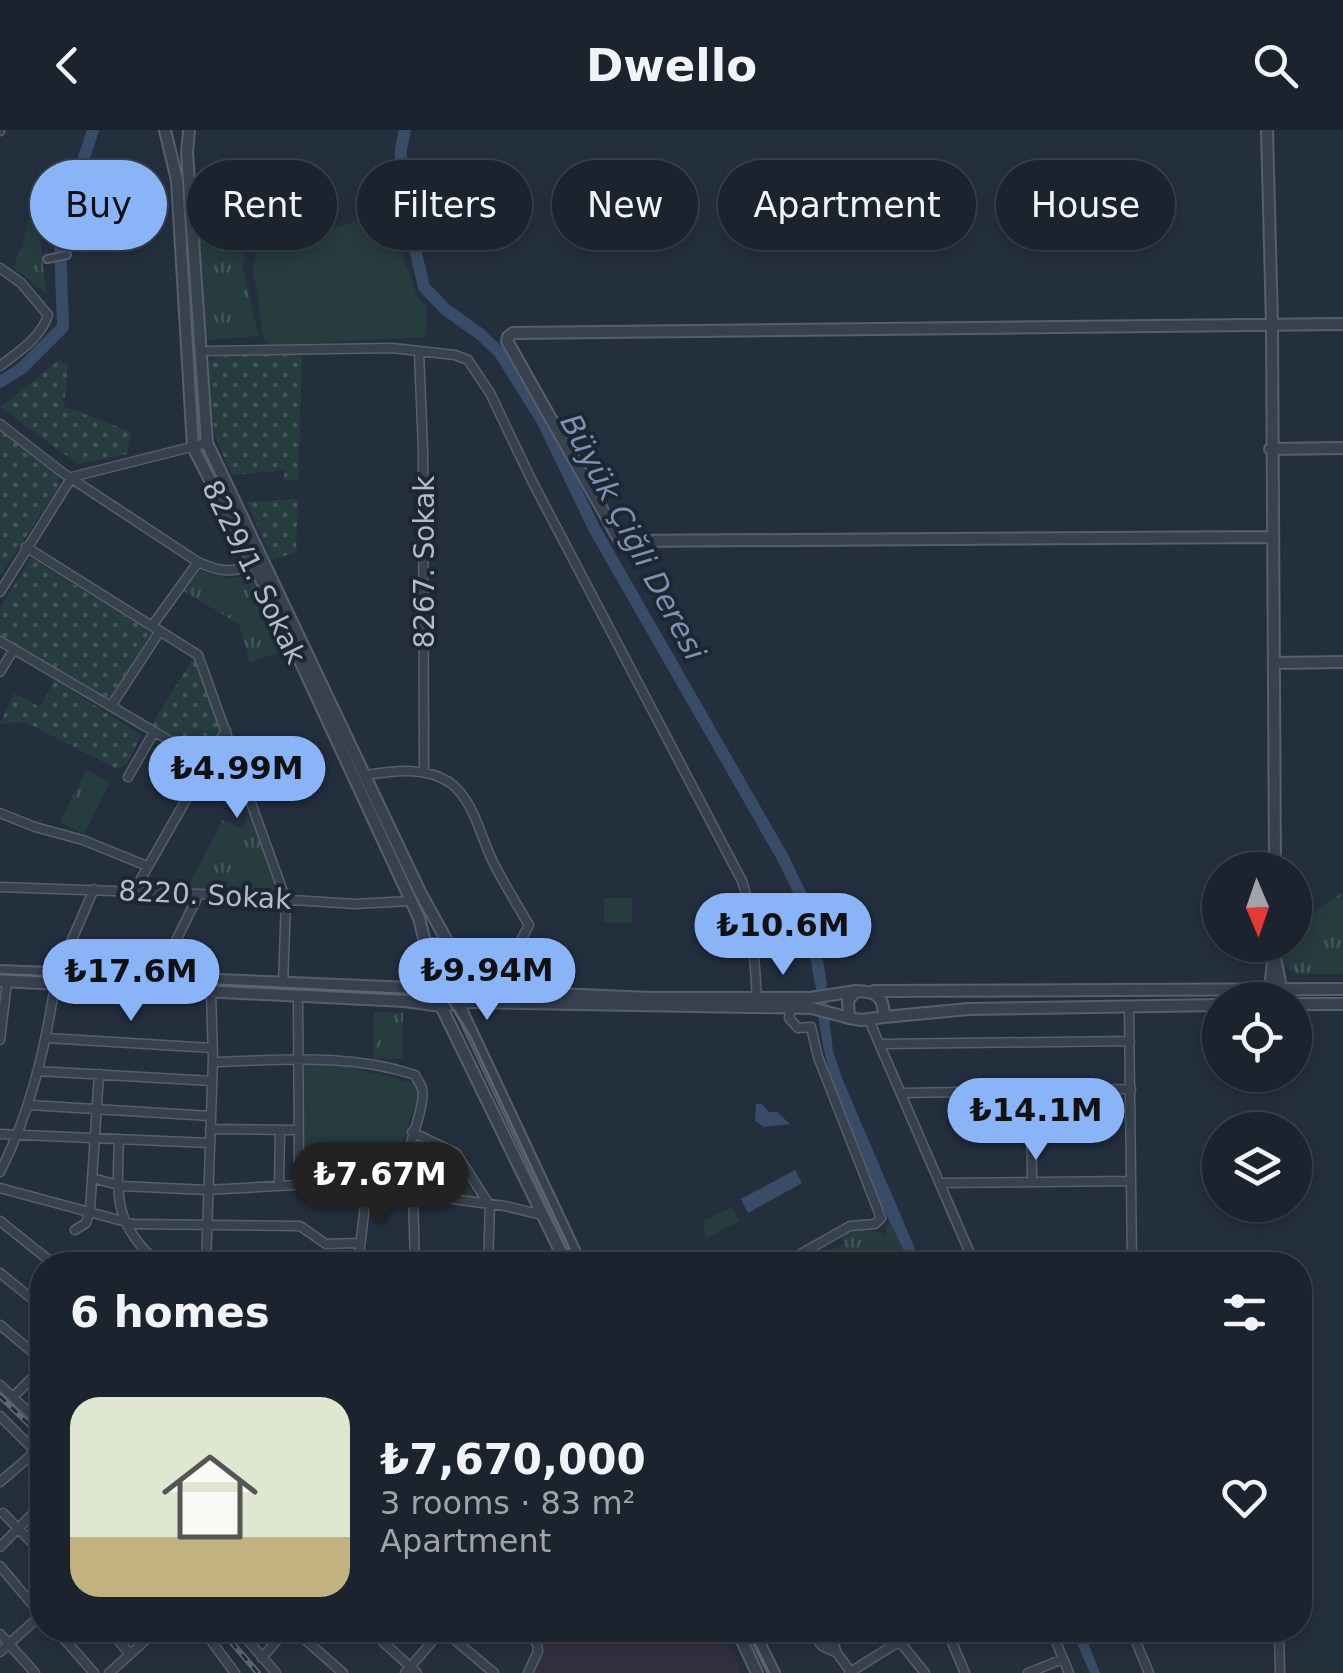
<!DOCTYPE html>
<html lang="en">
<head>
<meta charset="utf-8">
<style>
	:root { --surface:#1b232e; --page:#282f3a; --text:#f1f3f6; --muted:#a0a4aa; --line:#39404a; --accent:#8ab4f8 }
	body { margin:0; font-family:"DejaVu Sans",sans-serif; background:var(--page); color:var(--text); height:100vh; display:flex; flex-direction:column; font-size:38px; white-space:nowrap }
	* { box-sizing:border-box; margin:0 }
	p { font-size:32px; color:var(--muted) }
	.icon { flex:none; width:55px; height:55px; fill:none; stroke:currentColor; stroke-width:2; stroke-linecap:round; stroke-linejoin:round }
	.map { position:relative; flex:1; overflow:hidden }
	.sheet { position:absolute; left:30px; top:1122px; width:1282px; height:390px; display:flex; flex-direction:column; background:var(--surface); border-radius:40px; box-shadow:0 5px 15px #0003,0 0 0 2px var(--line) }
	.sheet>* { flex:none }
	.guide { position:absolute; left:30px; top:30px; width:1285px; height:90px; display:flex; gap:20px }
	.needle { width:65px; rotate:178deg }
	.controls { position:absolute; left:1202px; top:722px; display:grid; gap:20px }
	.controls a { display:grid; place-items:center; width:110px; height:110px; border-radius:50%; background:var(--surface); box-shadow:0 5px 15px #0003,0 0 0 2px var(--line); font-size:50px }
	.price { position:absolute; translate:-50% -85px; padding:0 22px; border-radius:35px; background:var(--accent); color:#111; font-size:32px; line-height:65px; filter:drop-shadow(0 2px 5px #0008) }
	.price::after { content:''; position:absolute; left:50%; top:60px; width:30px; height:22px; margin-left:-15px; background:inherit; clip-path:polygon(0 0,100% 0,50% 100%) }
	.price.current { background:#222; color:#fff }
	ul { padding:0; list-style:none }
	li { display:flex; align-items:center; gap:30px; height:250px; padding:0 40px }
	li span { display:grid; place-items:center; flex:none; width:280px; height:200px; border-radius:30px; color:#555 }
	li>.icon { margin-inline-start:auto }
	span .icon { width:120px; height:120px; fill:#fffc; stroke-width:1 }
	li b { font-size:42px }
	h2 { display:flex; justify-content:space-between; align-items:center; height:120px; padding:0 40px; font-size:42px }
	.chip { padding:0 35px; border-radius:45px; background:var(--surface); box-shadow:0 5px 15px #0003,0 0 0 2px var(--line); font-size:35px; line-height:90px }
	.chip.current { background:var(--accent); color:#111 }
	header { display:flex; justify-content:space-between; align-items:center; height:130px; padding:0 40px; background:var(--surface); font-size:45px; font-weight:600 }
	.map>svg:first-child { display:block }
</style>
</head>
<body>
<header><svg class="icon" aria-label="back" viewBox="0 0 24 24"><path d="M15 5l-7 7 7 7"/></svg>Dwello<svg class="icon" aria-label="search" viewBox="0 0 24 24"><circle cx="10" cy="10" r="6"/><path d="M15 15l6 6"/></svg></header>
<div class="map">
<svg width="1343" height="1543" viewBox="0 0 1343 1543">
	<defs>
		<pattern id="grass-dots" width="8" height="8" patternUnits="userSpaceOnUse" patternTransform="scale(2.5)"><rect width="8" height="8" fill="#263c3f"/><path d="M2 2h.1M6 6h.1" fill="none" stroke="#435659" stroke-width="1.8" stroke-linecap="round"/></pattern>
		<pattern id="park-tufts" width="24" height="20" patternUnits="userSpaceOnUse" patternTransform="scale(2.5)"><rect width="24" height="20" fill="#263c3f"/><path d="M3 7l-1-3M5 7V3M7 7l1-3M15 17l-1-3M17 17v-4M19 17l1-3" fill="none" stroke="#435659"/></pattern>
	</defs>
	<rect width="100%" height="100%" fill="#242f3e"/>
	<!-- medical -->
	<path fill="#32303f" d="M 550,1500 L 722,1500 L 741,1543 L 533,1543 Z"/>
	<!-- grass -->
	<path fill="url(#grass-dots)" d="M 302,225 L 298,349 L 284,350 L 284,340 L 232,345 L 215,307 L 208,232 L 217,226 Z
		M 58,231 L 68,234 L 64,276 L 131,302 L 127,324 L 78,334 L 0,277 Z
		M 0,300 L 59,347 L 60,355 L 0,446 Z
		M 298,369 L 296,422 L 272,430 L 247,372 Z
		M 31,428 L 152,503 L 110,569 L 0,506 L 0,478 Z
		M 192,530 L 197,533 L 222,599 L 206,626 L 152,594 Z
		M 55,550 L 141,605 L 127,634 L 117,639 L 25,592 L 0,594 L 14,563 L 40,577 Z"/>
	<!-- park -->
	<path fill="url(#park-tufts)" d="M 38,48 L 53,55 C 37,99 40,119 47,164 L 14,138 L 18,121 L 22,119 Z
		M 89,54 L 102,61 L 99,73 L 103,79 L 89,123 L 74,119 L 71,96 Z
		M 198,97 L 246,97 L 243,139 L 259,206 L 209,210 L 205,206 Z
		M 199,440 L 229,449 L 253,444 L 287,518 L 250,533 L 239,494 L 182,460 Z
		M 86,640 L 110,652 L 84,704 L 60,692 Z
		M 249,682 L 276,759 L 273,764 L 187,758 L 223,690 L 242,699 Z
		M 1343,762 L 1343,844 L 1296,844 L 1283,835 L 1282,815 L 1295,815 L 1295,795 Z
		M 374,882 L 403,883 L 402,929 L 374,928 Z
		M 420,1012 L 452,1029 L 475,1068 L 404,1055 Z
		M 889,1091 L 911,1135 L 804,1135 L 845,1113 L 842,1107 L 861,1097 L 885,1105 Z"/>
	<!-- pitch -->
	<path fill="#263c3f" d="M 388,82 L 417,166 L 427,177 L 425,207 L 270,216 L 263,207 L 253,137 L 264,97 L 299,109 Z
		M 604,768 L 632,768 L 632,793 L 604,792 Z
		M 335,933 L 416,954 L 417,968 L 389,1059 L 301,1039 L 304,939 L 306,934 Z
		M 732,1077 L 739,1091 L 706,1109 L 703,1091 Z"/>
	<!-- water -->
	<path fill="#394c67" d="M 816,854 L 825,854 L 833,921 L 842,948 L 922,1135 L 911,1135 C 868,1047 818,953 816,854 Z
		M 756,974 L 762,974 L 769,982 L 777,982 L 790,994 L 764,997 L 755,991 Z
		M 795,1040 L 802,1053 L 748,1083 L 741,1069 Z
		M 1071,1500 L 1083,1500 L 1100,1543 L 1090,1543 Z"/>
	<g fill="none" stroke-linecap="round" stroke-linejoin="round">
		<!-- river -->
		<path stroke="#394c67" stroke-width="12" d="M 405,0 L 401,19 L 400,55 L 424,157 L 445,179 L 480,204 L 500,223 L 542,290 L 595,400 L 783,728 L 808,780 L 821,854
			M 0,252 L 22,238 L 63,197 L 59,85 L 79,43 L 93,0"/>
		<defs>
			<path id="pedestrian" d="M 47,129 L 67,125"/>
			<path id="minor" d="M 0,1 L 0,0
				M 0,138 L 21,153 L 48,185 C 41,208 18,222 0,236
				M 201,221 L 392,218 L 455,225 L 468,230 L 490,263 L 532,351 L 742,751 L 751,781 L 757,868
				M 419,222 L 423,320 L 424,642
				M 0,294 L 63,343 L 198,432 C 220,442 231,443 254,435
				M 72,347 L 207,313
				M 26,417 L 198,525 L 286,770 L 283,855
				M 0,462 L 72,347
				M 152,496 L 198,432
				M 0,511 L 206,632
				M 0,542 L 14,519
				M 111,576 L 160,501
				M 365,645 C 392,641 424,636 449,652 C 474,669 481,709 494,734 C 505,755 517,775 529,795 L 513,825 L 454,834
				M 128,647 L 154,602
				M 0,683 L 35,697 L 83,710 L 147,736
				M 0,757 L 199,764 L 355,774 L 410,771
				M 134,761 L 226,600
				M 57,844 L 94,759
				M 157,849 L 199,764
				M 298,866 L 299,1042 L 306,1054
				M 1129,877 L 1132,1135
				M 869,890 L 975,1135
				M 47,908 L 212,918
				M 0,910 L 7,852
				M 882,914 L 1130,911
				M 213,932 C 281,930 349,923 415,945 C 417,950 421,954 422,959 C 427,976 400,1035 399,1062
				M 37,941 L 212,951
				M 902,963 L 1131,959
				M 29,975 L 210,986
				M 210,999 L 299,1000
				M 412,1002 L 456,1023 L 490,1076 L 488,1135
				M 0,1004 L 209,1013
				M 119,1009 C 117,1068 113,1094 160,1135
				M 0,1042 C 30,983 45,920 55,854
				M 92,1048 L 122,1056 L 207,1060 L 331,1053 L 505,1076 L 542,1085
				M 1032,1052 L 1031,972 L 1047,961
				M 940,1053 L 1131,1051
				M 279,1055 L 280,1000
				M 0,1058 L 134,1094 L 300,1096 L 326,1114 L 358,1113
				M 413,1064 L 415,1135
				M 0,1091 L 55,1135
				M 75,1100 L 86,1093 L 90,1080 L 99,944
				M 974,1133 L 1132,1132
				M 159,1134 L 188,1135
				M 206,1135 L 213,928 L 211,862
				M 358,1135 L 367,1057
				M 781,1135 L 850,1096 L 875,1094 L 881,1088 L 818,927 L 811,897 L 798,898 L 789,888 L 791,877
				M 0,1143 L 42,1177
				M 0,1195 L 42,1230
				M 0,1255 L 42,1295
				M 13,1267 L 42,1238
				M 0,1286 L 42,1328
				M 0,1352 L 36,1321
				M 33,1354 L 42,1363
				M 3,1383 L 42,1423
				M 0,1417 L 42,1374
				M 0,1436 L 42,1486
				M 56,1500 L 94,1543
				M 109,1500 L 130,1524
				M 203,1500 L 235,1543
				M 239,1500 L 276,1543
				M 294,1500 L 343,1543
				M 370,1500 L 417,1543
				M 443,1500 L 494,1543
				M 522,1500 L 537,1513 L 538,1521 L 528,1543
				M 809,1500 L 822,1516 L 837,1523
				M 829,1500 L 837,1523 L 851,1542
				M 885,1500 L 892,1516
				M 951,1500 L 951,1510 L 965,1543
				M 1051,1500 L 1069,1543
				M 1131,1500 L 1149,1543
				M 1279,1500 L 1280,1543
				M 0,1504 L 35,1543
				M 900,1512 L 925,1543
				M 0,1522 L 42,1484
				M 262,1528 L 286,1500
				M 109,1543 L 157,1500
				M 405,1543 L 442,1500
				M 849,1543 L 892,1516 L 928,1500
				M 1028,1543 L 1063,1529"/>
			<path id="tertiary" d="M 165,0 L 177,50 L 193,317 L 277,481 L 419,788 L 441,876 L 567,1135
				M 189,0 L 187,23 L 207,313 L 420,762 L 448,813 L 458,873 L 581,1135
				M 1267,0 L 1272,194 L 1275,740
				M 1270,319 L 1343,318
				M 1272,407 L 620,411 L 507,211 L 508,207 L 513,203 L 1343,194
				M 1275,533 L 1343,532
				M 1275,828 L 1280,852 L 1277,864
				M 0,841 L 652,868 L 810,868 L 856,861
				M 0,851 L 405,871 L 441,876 L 470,872 L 812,878 L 849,888
				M 402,858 C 431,846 419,835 432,814 L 443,814 L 449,820
				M 856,861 C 876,861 884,866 884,887 L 861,890 L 849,888 L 848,870 Z
				M 874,861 L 1343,859
				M 1273,870 L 1271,849 L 1275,815
				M 1295,874 L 1343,874
				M 884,887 L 969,879 L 1220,875
				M 737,1500 L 757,1543
				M 753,1500 L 774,1543"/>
		</defs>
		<!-- pedestrian casing -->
		<use href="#pedestrian" stroke="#565f6c" stroke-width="10"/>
		<!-- minor casing -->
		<use href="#minor" stroke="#565f6c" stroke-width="11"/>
		<!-- tertiary casing -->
		<use href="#tertiary" stroke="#565f6c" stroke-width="14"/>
		<!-- pedestrian -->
		<use href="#pedestrian" stroke="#38414e" stroke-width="6"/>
		<!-- minor -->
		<use href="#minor" stroke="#38414e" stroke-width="8"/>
		<!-- tertiary -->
		<use href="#tertiary" stroke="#38414e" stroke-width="10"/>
		<!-- tram -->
		<path stroke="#5a6575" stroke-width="2.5" d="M 0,844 L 426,865 L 448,871 L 470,906 L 577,1135
			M 748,1500 L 769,1543"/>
		<defs>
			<path id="rail" d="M 0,1266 L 42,1307
				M 221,1500 L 258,1543"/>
		</defs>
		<!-- rail casing -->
		<use href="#rail" stroke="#5a6575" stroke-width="6"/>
		<!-- rail -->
		<use href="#rail" stroke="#1d2633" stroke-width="2.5" stroke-dasharray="8" stroke-linecap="butt"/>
	</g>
	<g text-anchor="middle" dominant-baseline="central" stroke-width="8" stroke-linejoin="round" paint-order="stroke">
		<!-- street labels -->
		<g font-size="28" fill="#b4bcc9" stroke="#1d2633">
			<text transform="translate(424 432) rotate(-90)">8267. Sokak</text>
			<text transform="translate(254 442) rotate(64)">8229/1. Sokak</text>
			<text transform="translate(205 765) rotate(3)">8220. Sokak</text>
		</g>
		<!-- water labels -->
		<g font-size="30" font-style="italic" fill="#7c92b1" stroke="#1d2633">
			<text transform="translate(633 407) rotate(62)">Büyük Çiğli Deresi</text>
		</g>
	</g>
</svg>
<div class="controls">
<a><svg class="needle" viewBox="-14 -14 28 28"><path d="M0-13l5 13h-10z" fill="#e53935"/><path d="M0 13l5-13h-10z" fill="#a0a4aa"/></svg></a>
<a><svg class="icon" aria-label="locate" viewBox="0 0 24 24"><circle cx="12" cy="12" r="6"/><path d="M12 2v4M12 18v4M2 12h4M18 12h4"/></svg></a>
<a><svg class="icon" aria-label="layers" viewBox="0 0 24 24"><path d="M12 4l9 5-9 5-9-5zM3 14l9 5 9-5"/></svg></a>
</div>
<b class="price" style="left:237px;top:691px">₺4.99M</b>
<b class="price" style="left:783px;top:848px">₺10.6M</b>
<b class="price" style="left:487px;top:893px">₺9.94M</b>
<b class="price" style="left:131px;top:894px">₺17.6M</b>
<b class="price" style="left:1036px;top:1033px">₺14.1M</b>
<b class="price current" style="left:380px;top:1097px">₺7.67M</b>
<div class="guide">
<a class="chip current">Buy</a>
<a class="chip">Rent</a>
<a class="chip">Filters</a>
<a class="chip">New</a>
<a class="chip">Apartment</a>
<a class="chip">House</a>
</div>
<section class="sheet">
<h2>6 homes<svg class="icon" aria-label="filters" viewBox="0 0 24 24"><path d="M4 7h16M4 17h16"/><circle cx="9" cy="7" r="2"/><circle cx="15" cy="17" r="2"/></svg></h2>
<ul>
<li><span style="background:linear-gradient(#dfe7d0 70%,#c2b280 0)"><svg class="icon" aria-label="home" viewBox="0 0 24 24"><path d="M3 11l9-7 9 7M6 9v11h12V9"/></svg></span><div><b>₺7,670,000</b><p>3 rooms · 83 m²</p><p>Apartment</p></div><svg class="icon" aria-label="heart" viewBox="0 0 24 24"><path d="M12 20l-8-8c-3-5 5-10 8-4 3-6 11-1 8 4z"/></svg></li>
</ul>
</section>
</div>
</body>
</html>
